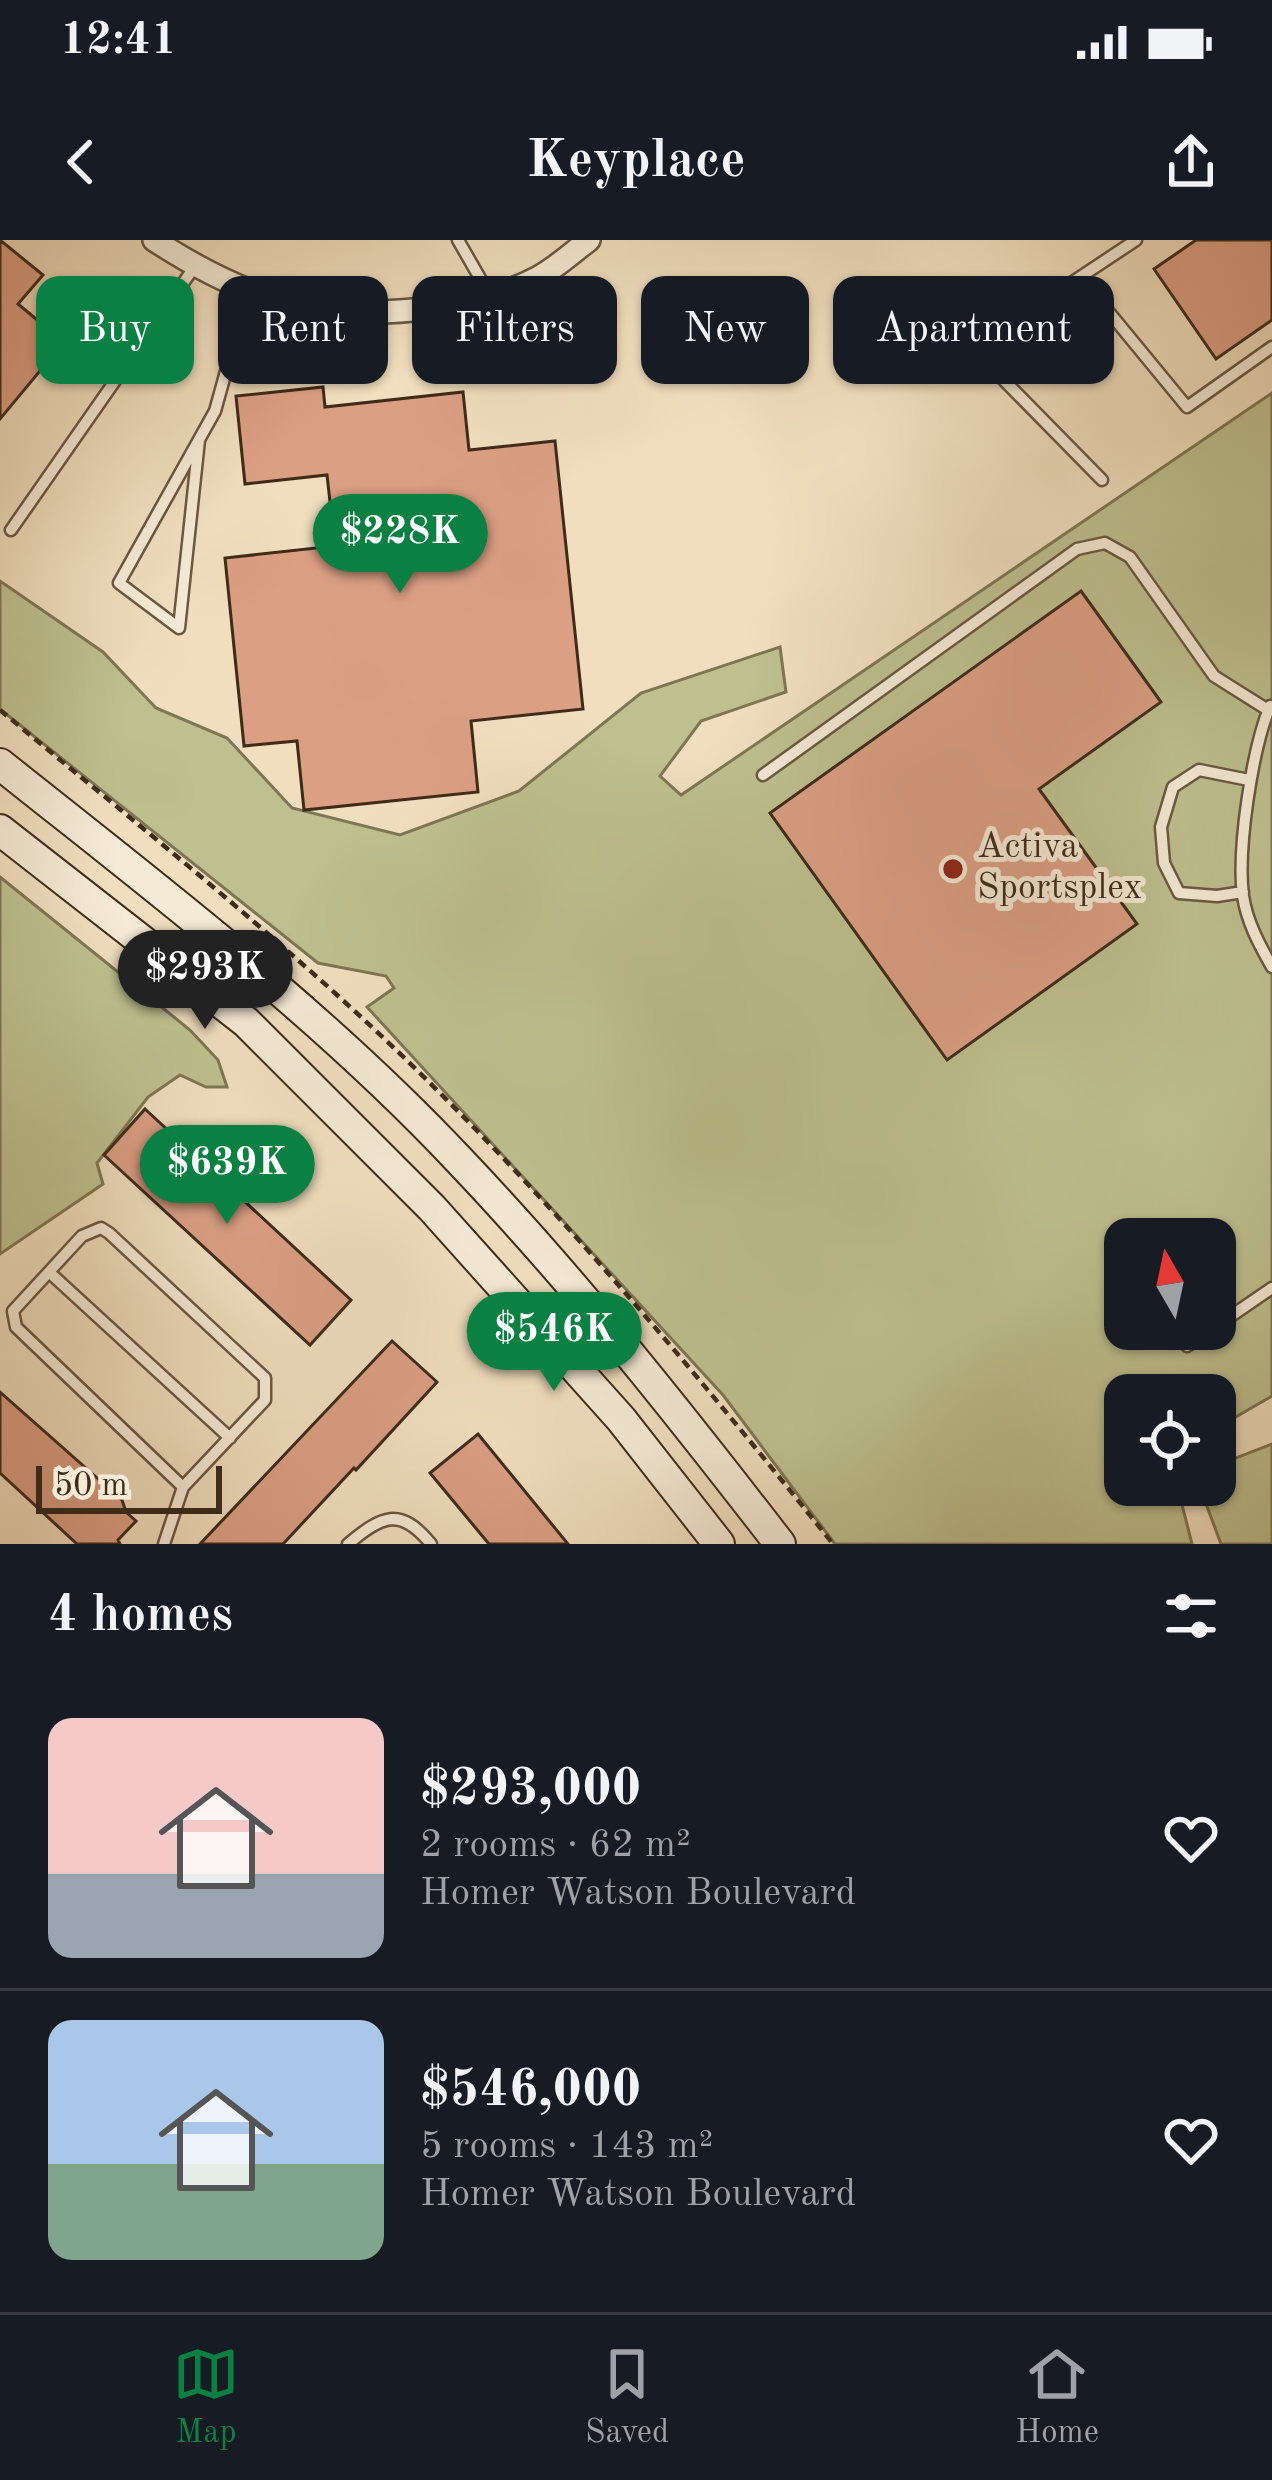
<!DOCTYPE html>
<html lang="en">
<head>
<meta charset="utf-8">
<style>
	:root { --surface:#171b24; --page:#242831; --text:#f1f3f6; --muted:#9ea1a6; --line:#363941; --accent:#0b8043 }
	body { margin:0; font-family:"Old Standard TT",serif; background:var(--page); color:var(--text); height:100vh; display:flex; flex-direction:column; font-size:45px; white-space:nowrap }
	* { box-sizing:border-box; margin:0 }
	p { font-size:39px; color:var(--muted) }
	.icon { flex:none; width:66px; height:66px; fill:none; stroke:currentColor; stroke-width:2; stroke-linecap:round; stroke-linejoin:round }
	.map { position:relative; height:1304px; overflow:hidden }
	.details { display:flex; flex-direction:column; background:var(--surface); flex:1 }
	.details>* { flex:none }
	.guide { position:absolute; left:36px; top:36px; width:1200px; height:108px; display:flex; gap:24px }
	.needle { width:78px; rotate:351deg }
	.controls { position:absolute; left:1104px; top:978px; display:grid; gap:24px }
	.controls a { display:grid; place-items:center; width:132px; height:132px; border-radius:24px; background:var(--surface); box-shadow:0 3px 9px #0004; font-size:60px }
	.scale { position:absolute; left:36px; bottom:30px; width:186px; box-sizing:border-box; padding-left:12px; border:6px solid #3e2c18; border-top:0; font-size:33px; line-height:42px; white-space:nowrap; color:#3e2c18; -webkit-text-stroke:9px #f5ead5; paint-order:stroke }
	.price { position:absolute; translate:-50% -102px; padding:0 27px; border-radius:42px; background:var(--accent); color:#fff; font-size:39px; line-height:78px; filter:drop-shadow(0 3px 6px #0008) }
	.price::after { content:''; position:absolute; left:50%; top:72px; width:36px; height:27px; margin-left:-18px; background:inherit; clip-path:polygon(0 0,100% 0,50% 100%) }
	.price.selected { background:#222; color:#fff }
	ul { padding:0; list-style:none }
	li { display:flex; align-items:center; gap:36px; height:300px; padding:0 48px }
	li+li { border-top:3px solid var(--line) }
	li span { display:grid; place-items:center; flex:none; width:336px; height:240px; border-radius:24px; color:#555 }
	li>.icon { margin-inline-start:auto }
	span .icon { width:144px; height:144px; fill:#fffc; stroke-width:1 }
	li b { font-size:51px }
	h2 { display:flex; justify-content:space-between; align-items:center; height:144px; padding:0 48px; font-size:51px }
	.tag { padding:0 42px; border-radius:24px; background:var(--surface); box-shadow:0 3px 9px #0004; font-size:42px; line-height:108px }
	.tag.selected { background:var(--accent); color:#fff }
	.status { display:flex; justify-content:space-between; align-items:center; height:84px; padding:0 60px; background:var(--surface); direction:ltr }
	.status svg { height:33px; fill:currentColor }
	header { display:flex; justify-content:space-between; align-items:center; height:156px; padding:0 48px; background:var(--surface); font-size:54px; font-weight:700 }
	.menu { display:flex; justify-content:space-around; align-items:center; height:168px; border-top:3px solid var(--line); background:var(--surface); font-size:33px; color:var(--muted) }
	.menu a { display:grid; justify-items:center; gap:6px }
	.menu .selected { color:var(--accent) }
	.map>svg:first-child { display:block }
</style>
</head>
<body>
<div class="status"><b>12:41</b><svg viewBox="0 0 49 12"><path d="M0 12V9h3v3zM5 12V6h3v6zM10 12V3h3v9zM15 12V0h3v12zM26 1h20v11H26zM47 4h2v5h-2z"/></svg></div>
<header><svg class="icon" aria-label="back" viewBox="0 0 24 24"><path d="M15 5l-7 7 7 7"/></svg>Keyplace<svg class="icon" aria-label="share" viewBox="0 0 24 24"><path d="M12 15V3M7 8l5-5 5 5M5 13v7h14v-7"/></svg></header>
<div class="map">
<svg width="1272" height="1304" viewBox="0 0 1272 1304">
	<rect width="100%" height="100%" fill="#f0debe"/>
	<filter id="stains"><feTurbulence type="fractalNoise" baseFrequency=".00167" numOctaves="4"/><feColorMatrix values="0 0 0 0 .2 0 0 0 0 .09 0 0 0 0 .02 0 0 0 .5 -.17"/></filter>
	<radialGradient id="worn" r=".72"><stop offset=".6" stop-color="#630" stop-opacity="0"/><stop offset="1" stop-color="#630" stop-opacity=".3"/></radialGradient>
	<!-- green -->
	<path fill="#bec08f" stroke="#7e7654" stroke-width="3" fill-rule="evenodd" d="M 1272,153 L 1272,1156 L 1215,1189 L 1215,1155 L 1125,1155 L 1125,1245 L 1177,1245 L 1192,1304 L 835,1304 L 723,1155 L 367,767 L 394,748 L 386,736 L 318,723 L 0,469 L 0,341 L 103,412 L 156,468 L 227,498 L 292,568 L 400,595 L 519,551 L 641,453 L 780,407 L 786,452 L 701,481 L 660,536 L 681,555 ZM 1125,999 L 1215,999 L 1215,1089 L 1125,1089 Z
		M 0,637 L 190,790 L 218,820 L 227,847 L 206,847 L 180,835 L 148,857 L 97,923 L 103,944 L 0,1014 Z
		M 1272,1204 L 1272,1304 L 1221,1304 L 1199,1245 L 1215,1245 L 1215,1226 Z"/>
	<!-- building -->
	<path fill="#db9f84" stroke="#3e2c18" stroke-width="3" d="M 0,0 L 43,35 L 18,64 L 64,102 L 0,179 Z
		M 1196,0 L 1272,0 L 1272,80 L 1216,119 L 1154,29 Z
		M 323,147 L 325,167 L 463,152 L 469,210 L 555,201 L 583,469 L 471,481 L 478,552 L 304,570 L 297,501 L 244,506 L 225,318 L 335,306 L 327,235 L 245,244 L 236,156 Z
		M 1081,351 L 1161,462 L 1039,549 L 1137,684 L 947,820 L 770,573 Z
		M 145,869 L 351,1060 L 310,1105 L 104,915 Z
		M 392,1101 L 437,1142 L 356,1230 L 354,1228 L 283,1304 L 200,1304 Z
		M 0,1152 L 122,1260 L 126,1272 L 136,1281 L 118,1300 L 120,1304 L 77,1304 L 0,1233 Z
		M 478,1194 L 568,1304 L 489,1304 L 430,1233 Z"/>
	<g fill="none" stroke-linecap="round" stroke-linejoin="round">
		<defs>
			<path id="lane" d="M 458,0 L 489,54
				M 1080,37 L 1187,167 L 1272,107
				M 199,200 L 179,388 L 119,343 L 215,171 L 248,52
				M 1102,240 L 990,126 L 988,108 L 996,93 L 1136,0
				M 11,290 L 195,26
				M 1270,466 C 1252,510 1237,609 1243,656 C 1247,682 1259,704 1272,727
				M 763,535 L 1077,309 L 1105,303 L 1130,317 L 1214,436 L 1268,470
				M 1243,652 L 1217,656 L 1179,653 L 1164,623 L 1161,587 L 1173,547 L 1199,530 L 1249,540
				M 49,1032 L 230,1198
				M 1215,1087 L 1272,1048
				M 1187,1106 L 1212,1089
				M 164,1304 L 183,1247 L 265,1160 L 265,1138 L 109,993 L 101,988 L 82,996 L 13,1071 L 16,1087 L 183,1247
				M 348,1304 C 382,1276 400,1266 431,1304"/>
			<path id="street" d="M 154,0 C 249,62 319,82 432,68 C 466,63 507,54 537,38 C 556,28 573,12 589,0"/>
			<path id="secondary" d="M 0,524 C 158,650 321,773 460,921 C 575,1042 678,1172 780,1304
				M 0,590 L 246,782 L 432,968 L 621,1179 L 719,1304"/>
		</defs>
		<!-- lane casing -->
		<use href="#lane" stroke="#6a5842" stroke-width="15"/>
		<!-- street casing -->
		<use href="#street" stroke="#6a5842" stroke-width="26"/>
		<!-- secondary casing -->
		<use href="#secondary" stroke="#3e2c18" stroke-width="34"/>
		<!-- path -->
		<path stroke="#3e2c18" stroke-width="4.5" stroke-dasharray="9 6" stroke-linecap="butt" d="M 0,470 C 126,575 254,677 374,789 C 541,946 690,1125 833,1304"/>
		<!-- lane -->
		<use href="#lane" stroke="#f5ead5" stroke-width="10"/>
		<!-- street -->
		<use href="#street" stroke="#f5ead5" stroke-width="21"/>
		<!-- secondary -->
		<use href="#secondary" stroke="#f5ead5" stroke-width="30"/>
	</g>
	<!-- markers -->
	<circle fill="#8f2418" stroke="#f5ead5" stroke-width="4.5" cx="953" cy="629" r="12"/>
	<g text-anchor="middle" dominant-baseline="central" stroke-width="10" stroke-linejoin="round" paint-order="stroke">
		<!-- poi labels -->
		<g font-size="36" fill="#3e2c18" stroke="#f5ead5" text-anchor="start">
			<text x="977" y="608">Activa<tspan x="977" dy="41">Sportsplex</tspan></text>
		</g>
	</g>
	<rect width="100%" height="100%" filter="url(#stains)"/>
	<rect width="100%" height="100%" fill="url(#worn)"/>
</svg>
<div class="controls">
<a><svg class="needle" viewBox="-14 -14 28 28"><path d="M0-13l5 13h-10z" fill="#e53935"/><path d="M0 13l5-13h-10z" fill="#9ea1a6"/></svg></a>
<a><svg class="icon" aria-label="locate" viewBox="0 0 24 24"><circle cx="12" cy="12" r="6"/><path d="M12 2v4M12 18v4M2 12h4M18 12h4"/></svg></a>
</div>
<div class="scale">50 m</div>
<b class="price" style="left:400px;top:356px">$228K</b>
<b class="price selected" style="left:205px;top:792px">$293K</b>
<b class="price" style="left:227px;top:987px">$639K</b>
<b class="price" style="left:554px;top:1154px">$546K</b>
<div class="guide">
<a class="tag selected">Buy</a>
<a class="tag">Rent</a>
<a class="tag">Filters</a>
<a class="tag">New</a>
<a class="tag">Apartment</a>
</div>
</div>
<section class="details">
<h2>4 homes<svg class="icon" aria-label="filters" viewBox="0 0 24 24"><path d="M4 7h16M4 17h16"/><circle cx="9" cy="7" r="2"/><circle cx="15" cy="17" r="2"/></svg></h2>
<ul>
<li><span style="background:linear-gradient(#f6c9c9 65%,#9aa5b1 0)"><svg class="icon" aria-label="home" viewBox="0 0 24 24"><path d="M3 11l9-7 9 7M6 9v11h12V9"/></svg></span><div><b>$293,000</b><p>2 rooms · 62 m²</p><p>Homer Watson Boulevard</p></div><svg class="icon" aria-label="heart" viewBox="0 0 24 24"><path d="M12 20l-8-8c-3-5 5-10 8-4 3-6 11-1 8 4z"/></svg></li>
<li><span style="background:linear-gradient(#a9c7e8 60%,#7fa58c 0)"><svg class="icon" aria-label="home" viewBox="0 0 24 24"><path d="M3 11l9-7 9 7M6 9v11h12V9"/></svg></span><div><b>$546,000</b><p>5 rooms · 143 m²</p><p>Homer Watson Boulevard</p></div><svg class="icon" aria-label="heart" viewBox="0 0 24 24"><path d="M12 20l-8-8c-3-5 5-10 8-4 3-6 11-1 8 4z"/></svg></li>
</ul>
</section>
<nav class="menu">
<a class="selected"><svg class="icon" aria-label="map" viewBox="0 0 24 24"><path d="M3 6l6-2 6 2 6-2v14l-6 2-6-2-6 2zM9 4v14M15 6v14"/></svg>Map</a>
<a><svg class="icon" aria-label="saved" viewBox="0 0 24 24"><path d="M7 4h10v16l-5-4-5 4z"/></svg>Saved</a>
<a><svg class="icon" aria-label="home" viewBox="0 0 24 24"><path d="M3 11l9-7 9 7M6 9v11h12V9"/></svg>Home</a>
</nav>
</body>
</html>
